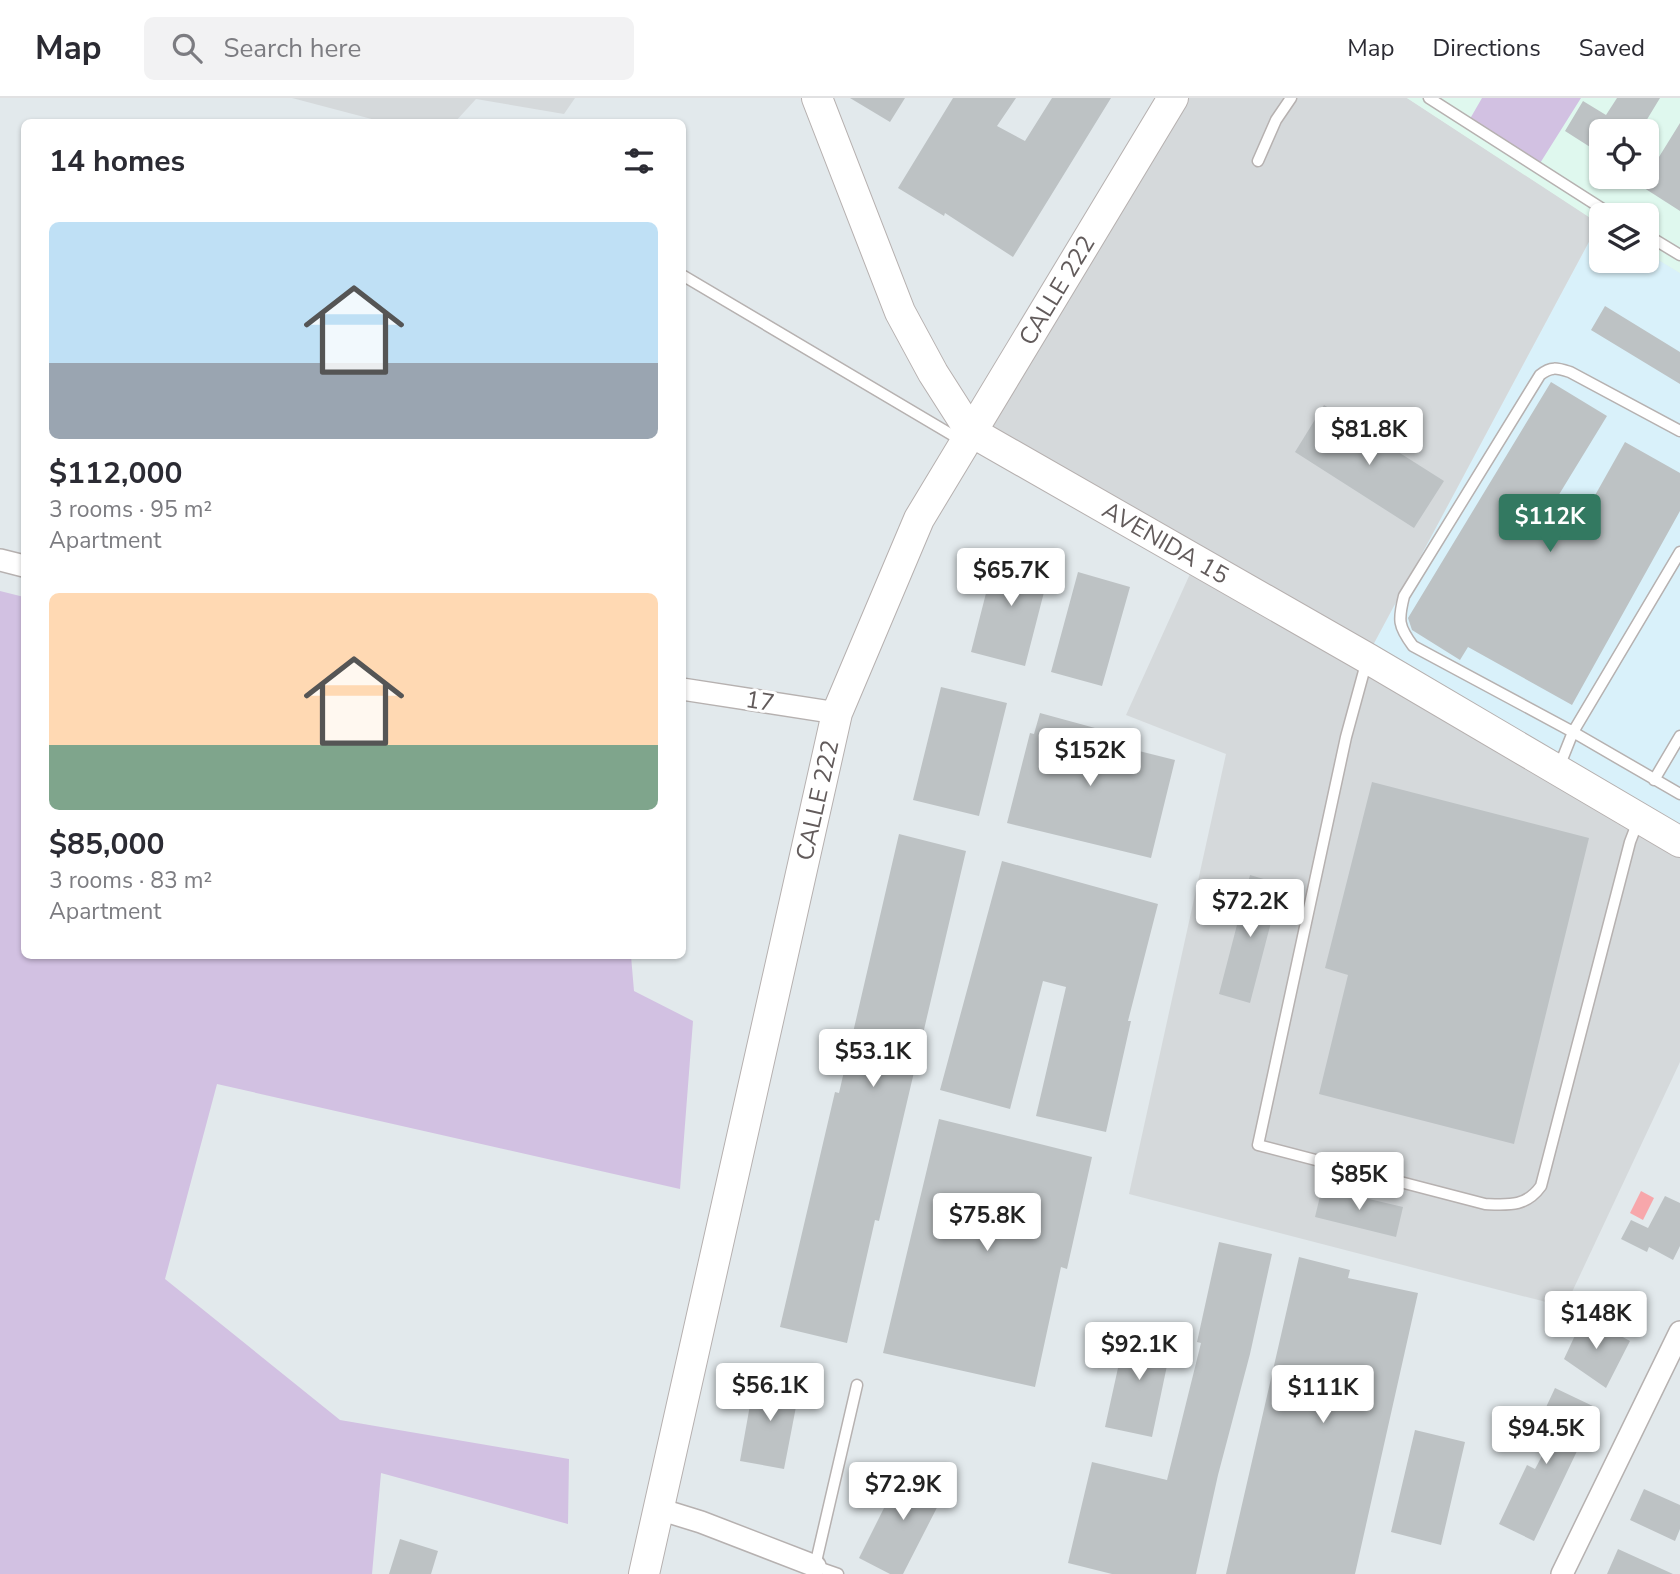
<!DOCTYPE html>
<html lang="en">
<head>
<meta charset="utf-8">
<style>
	:root { --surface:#fff; --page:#f2f2f3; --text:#2b2b33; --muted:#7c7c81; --line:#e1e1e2; --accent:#337961 }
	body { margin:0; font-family:"Nunito Sans",sans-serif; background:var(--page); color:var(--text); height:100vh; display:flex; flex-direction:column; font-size:26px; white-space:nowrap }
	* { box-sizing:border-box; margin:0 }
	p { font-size:23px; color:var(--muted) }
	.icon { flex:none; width:38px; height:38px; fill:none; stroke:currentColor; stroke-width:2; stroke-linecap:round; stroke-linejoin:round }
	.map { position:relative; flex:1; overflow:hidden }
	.details { position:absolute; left:21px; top:21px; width:665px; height:840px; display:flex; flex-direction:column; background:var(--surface); border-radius:10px; box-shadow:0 2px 5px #0004 }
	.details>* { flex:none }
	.fabs { position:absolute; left:1589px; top:21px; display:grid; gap:14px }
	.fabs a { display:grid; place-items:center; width:70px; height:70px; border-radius:10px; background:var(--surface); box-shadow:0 2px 5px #0004; font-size:35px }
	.price { position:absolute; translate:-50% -60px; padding:0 16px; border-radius:7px; background:#fff; color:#222; font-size:23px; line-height:46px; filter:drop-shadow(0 2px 4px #0008) }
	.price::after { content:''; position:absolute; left:50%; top:42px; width:21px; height:16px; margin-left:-10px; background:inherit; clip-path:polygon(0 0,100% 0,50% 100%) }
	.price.selected { background:var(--accent); color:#fff }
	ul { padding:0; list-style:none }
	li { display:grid; align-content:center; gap:14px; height:371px; padding:0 28px }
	li span { display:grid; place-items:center; height:217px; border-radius:10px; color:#555 }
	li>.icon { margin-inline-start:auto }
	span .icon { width:126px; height:126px; fill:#fffc; stroke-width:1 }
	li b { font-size:30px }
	h2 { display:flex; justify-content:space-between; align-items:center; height:84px; padding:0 28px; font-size:30px }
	header { display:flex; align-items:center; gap:42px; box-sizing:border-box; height:98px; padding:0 35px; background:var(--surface); border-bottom:2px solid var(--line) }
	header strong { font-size:33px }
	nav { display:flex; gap:38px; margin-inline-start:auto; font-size:24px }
	.search { width:490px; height:63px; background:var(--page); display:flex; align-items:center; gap:18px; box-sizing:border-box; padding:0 24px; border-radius:10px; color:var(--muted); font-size:26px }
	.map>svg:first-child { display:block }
</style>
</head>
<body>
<header>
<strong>Map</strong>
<div class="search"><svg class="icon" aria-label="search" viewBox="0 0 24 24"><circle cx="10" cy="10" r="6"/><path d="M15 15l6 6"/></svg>Search here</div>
<nav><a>Map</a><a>Directions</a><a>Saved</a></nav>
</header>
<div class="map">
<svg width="1680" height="1476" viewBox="0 0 1680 1476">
	<rect width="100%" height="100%" fill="#e2e9ec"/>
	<!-- commercial -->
	<path fill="#d9f1fa" d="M 1599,125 L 1601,127 L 1601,163 L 1647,163 L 1647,155 L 1680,175 L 1680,732 L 1372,549 Z"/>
	<!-- industrial -->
	<path fill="#d5d9db" d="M 292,0 L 575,0 L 564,16 L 476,1 L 455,24 L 383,24 Z
		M 1173,0 L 1407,0 L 1599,125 L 1372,549 L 1680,744 L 1680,964 L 1565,1209 L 1129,1096 L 1226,656 L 1126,617 L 1190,476 L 1355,554 L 970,333 Z"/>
	<!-- medical -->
	<path fill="#dff8ee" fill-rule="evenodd" d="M 1407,0 L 1680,0 L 1680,175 L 1647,155 L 1647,117 L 1601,117 L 1601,127 ZM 1601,33 L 1647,33 L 1647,79 L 1601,79 Z"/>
	<!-- green -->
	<path fill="#d2c1e2" d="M 1482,0 L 1581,0 L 1537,70 L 1467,26 Z
		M 0,493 L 24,499 L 24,858 L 631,858 L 634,893 L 693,923 L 680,1091 L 217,986 L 165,1181 L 340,1322 L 569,1361 L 568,1426 L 381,1375 L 372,1476 L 0,1476 Z"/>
	<!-- water -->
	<path fill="#f7a7ab" d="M 1641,1093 L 1654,1100 L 1643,1122 L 1630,1115 Z"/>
	<!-- building -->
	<path fill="#bdc2c4" d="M 850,0 L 905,0 L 890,24 Z
		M 953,0 L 1016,0 L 997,28 L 1025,43 L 1052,0 L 1111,0 L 1013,159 L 945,115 L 944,118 L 898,90 Z
		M 1617,0 L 1660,0 L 1640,33 L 1601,33 L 1601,56 L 1565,33 L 1583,3 L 1606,17 Z
		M 1680,25 L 1680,113 L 1641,88 Z
		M 1605,208 L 1680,254 L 1680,286 L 1591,232 Z
		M 1551,284 L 1607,318 L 1552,408 L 1580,424 L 1625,344 L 1680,375 L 1680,413 L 1572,607 L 1468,549 L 1460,562 L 1412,532 L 1408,520 Z
		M 1324,307 L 1444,383 L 1414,430 L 1295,354 Z
		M 997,452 L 1051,467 L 1025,568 L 971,554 Z
		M 1078,474 L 1130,489 L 1102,588 L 1051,574 Z
		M 941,589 L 1007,605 L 979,718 L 913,702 Z
		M 1040,615 L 1106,633 L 1103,644 L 1175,662 L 1151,760 L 1007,725 L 1030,635 L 1034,636 Z
		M 1372,684 L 1589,740 L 1514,1046 L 1319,996 L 1348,877 L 1325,870 Z
		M 899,736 L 966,753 L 879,1123 L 875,1122 L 847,1245 L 780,1229 L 835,994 L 839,995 Z
		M 1002,763 L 1158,806 L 1128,923 L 1131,923 L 1106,1034 L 1036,1018 L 1066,889 L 1043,883 L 1010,1011 L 940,992 Z
		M 1250,777 L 1281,786 L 1250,905 L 1219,896 Z
		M 939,1021 L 1092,1059 L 1067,1171 L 1061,1169 L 1035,1289 L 883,1255 Z
		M 1322,1090 L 1403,1109 L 1396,1139 L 1315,1119 Z
		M 1665,1098 L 1680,1105 L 1680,1148 L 1673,1162 L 1649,1149 L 1647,1154 L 1621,1141 L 1631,1122 L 1648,1130 Z
		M 1219,1144 L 1272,1156 L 1250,1256 L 1218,1377 L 1196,1476 L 1112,1476 L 1068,1465 L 1092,1364 L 1167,1382 L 1201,1245 L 1197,1244 Z
		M 1299,1159 L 1350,1172 L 1348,1180 L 1418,1195 L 1355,1476 L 1226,1476 Z
		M 1584,1218 L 1630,1243 L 1606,1290 L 1564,1261 Z
		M 1127,1229 L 1173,1239 L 1152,1339 L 1105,1329 Z
		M 755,1279 L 800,1288 L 784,1371 L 740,1363 Z
		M 1555,1290 L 1597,1310 L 1599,1313 L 1591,1327 L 1573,1317 L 1561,1342 L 1578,1351 L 1534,1443 L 1499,1426 L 1527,1367 L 1535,1371 L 1549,1345 L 1533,1337 Z
		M 1415,1332 L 1465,1344 L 1441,1447 L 1391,1434 Z
		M 905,1368 L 947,1390 L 903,1476 L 890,1476 L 859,1460 Z
		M 1644,1391 L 1680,1407 L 1680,1431 L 1675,1443 L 1630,1422 Z
		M 400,1441 L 438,1453 L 431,1476 L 389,1476 Z
		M 1618,1451 L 1673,1476 L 1607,1476 Z"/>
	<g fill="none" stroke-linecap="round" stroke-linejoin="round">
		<defs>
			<path id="lane" d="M 1429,0 L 1612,117
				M 1258,63 L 1276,22 L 1291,0
				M 1647,137 L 1680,157
				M 682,177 L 964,344
				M 1680,333 L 1570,274 C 1557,270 1551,268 1540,277 L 1404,498 C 1398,522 1398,528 1413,548 L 1573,634 L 1680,696
				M 1367,562 L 1346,639 L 1258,1047 L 1485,1106 C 1509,1107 1526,1109 1541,1088 L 1630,744 L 1638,723
				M 1559,669 L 1573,634 L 1680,454
				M 1654,682 L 1680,638
				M 838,1476 L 815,1468 L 857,1287"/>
			<path id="street" d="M 0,462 L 24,468
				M 682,591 L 837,615
				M 659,1411 L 701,1424 L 815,1468
				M 1562,1476 L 1680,1234"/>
			<g id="secondary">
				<path id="s1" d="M 817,0 L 900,214 L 933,275 L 970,333 L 1367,560 L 1680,744"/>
				<path id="s2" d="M 644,1476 L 837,615 L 919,421 L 1173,0"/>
			</g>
		</defs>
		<!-- lane casing -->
		<use href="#lane" stroke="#b6b1b0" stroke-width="13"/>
		<!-- street casing -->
		<use href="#street" stroke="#b6b1b0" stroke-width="24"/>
		<!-- secondary casing -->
		<use href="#secondary" stroke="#b6b0af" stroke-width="32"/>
		<!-- lane -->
		<use href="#lane" stroke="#fff" stroke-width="10"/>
		<!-- street -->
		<use href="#street" stroke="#fff" stroke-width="21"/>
		<!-- secondary -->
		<use href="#secondary" stroke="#fff" stroke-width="30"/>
	</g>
	<g text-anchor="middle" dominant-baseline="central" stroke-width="6" stroke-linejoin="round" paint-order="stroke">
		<!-- street labels -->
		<g font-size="24" fill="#625b5b" stroke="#fff">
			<text stroke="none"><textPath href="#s2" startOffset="1360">CALLE 222</textPath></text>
			<text stroke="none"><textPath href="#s1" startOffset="593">AVENIDA 15</textPath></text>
			<text transform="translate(760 603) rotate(9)">17</text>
			<text stroke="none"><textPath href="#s2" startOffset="793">CALLE 222</textPath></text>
		</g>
	</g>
</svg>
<div class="fabs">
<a><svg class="icon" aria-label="locate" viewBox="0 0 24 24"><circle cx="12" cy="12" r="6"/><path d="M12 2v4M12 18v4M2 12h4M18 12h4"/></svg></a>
<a><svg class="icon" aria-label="layers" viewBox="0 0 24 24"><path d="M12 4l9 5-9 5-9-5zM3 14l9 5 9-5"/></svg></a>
</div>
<b class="price" style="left:1369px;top:369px">$81.8K</b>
<b class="price selected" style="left:1550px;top:456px">$112K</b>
<b class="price" style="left:1011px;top:510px">$65.7K</b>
<b class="price" style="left:1090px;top:690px">$152K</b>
<b class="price" style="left:1250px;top:841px">$72.2K</b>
<b class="price" style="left:873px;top:991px">$53.1K</b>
<b class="price" style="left:1359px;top:1114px">$85K</b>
<b class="price" style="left:987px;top:1155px">$75.8K</b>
<b class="price" style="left:1596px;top:1253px">$148K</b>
<b class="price" style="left:1139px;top:1284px">$92.1K</b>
<b class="price" style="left:770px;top:1325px">$56.1K</b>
<b class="price" style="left:1323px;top:1327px">$111K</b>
<b class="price" style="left:1546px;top:1368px">$94.5K</b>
<b class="price" style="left:903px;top:1424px">$72.9K</b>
<section class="details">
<h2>14 homes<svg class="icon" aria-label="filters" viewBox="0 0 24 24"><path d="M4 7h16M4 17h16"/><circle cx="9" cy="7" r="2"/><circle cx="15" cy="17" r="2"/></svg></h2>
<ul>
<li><span style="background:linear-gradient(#bfe0f5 65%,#9aa5b1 0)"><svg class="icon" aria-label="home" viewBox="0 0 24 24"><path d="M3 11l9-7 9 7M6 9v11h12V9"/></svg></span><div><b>$112,000</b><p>3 rooms · 95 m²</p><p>Apartment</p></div></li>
<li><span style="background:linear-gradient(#ffd9b3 70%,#7fa58c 0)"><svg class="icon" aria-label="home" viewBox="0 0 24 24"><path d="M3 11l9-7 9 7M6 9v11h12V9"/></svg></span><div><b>$85,000</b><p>3 rooms · 83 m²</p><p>Apartment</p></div></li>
</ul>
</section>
</div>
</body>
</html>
